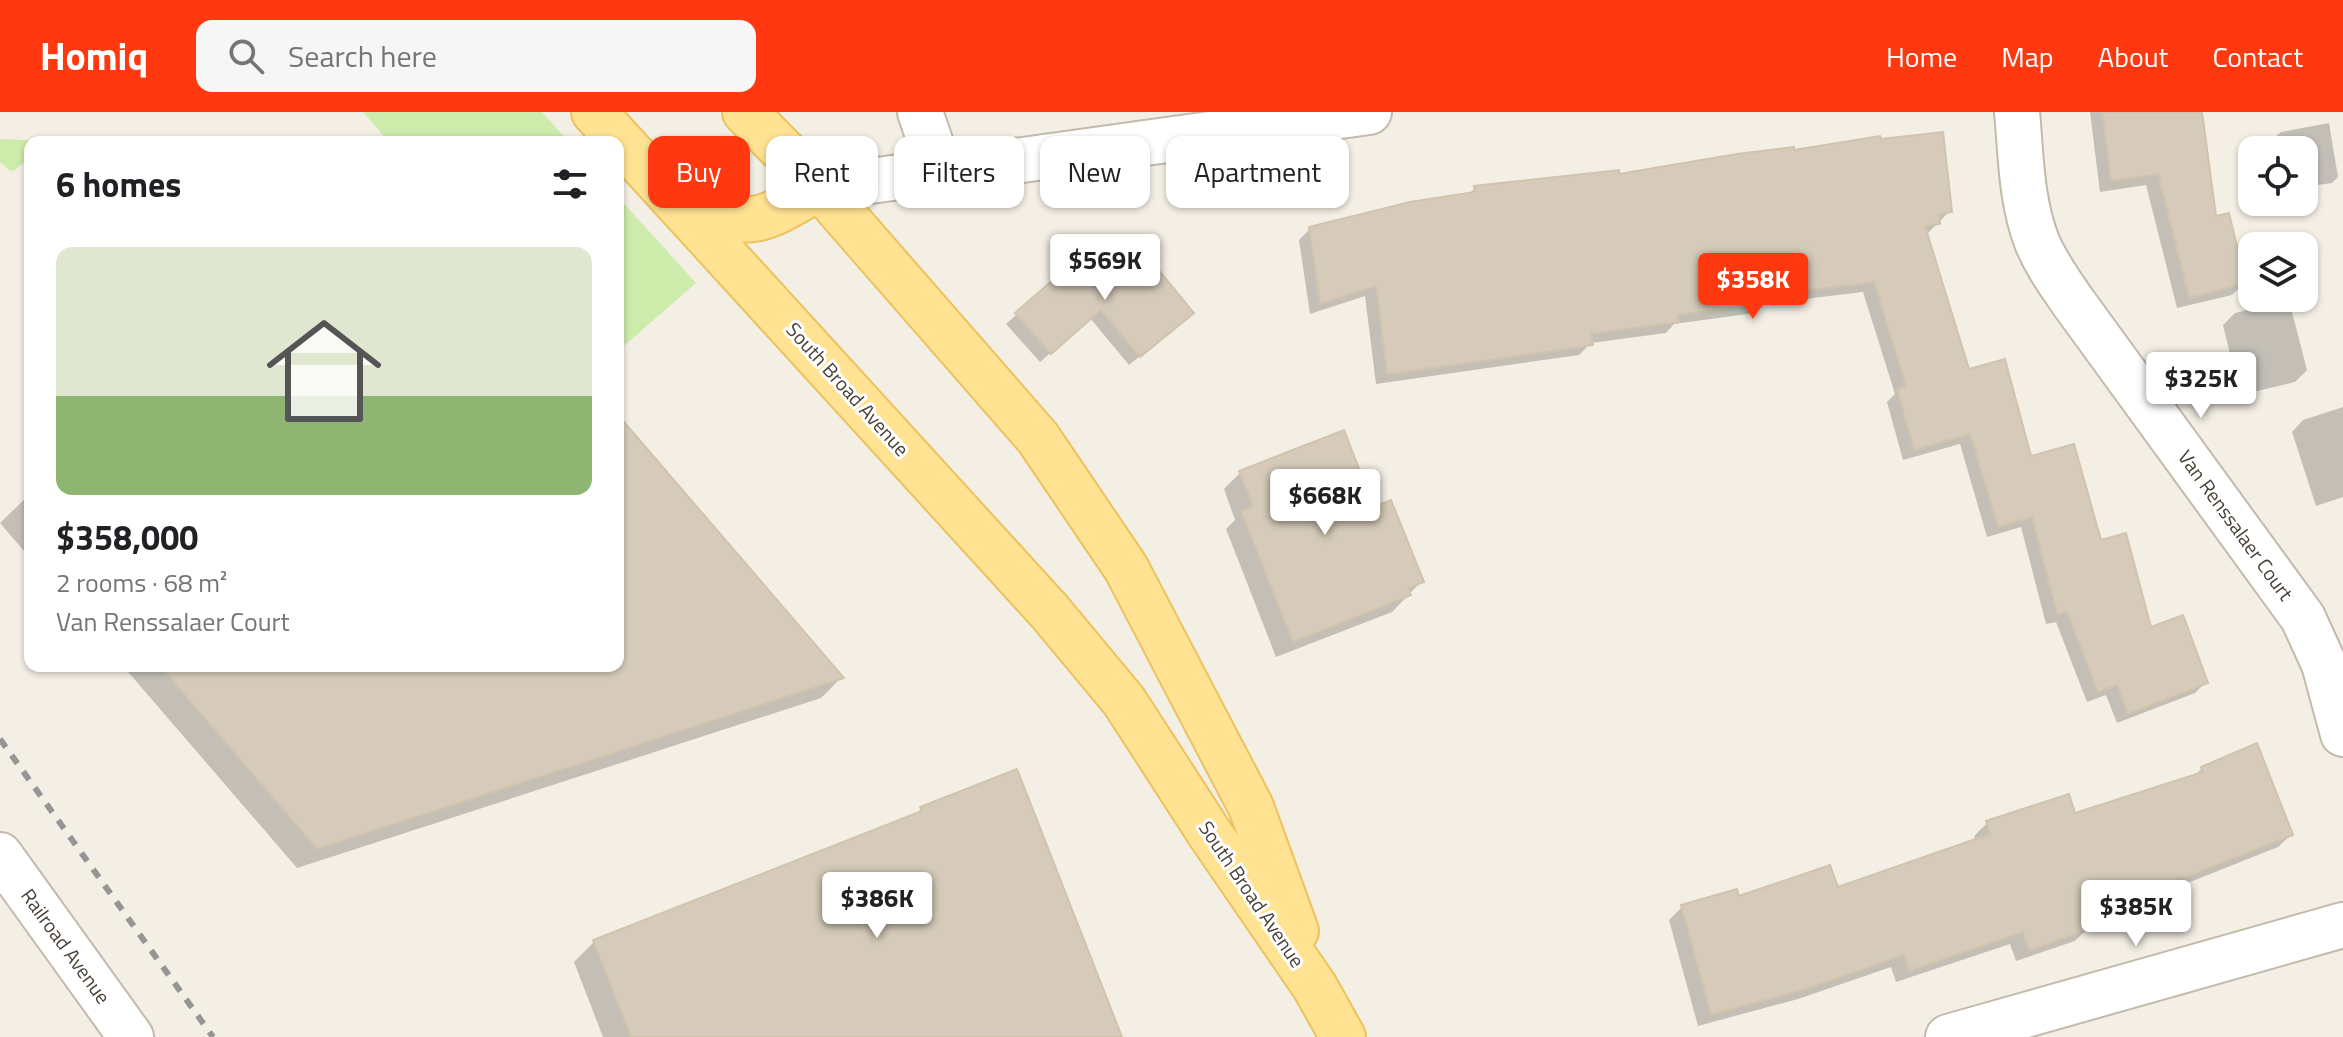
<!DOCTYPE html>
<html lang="en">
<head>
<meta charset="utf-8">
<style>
	:root { --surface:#fff; --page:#f6f6f6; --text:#202124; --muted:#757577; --accent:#ff3810 }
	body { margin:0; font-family:"Titillium Web",sans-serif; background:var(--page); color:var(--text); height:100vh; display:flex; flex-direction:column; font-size:30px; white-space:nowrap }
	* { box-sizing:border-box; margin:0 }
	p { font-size:26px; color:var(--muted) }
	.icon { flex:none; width:44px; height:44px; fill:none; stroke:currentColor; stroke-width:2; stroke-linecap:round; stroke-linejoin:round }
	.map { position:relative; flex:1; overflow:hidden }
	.details { position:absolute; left:24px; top:24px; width:600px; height:536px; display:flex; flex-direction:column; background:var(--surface); border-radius:16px; box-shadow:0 2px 6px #0004 }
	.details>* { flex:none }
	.hud { position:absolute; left:648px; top:24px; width:760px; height:72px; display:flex; gap:16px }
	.tools { position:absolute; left:2238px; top:24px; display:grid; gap:16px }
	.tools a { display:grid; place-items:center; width:80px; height:80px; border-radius:16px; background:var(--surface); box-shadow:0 2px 6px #0004; font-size:40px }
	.price { position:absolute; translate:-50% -68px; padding:0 18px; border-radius:8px; background:#fff; color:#222; font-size:26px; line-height:52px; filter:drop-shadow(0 2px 4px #0008) }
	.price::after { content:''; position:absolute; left:50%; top:48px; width:24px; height:18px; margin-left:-12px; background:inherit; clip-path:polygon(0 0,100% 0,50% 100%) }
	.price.current { background:var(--accent); color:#fff }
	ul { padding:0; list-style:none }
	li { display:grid; align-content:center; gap:16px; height:424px; padding:0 32px }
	li span { display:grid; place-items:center; height:248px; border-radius:16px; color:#555 }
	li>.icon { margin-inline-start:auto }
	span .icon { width:144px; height:144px; fill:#fffc; stroke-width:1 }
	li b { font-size:34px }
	h2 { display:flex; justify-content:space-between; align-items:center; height:96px; padding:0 32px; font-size:34px }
	.tag { padding:0 28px; border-radius:16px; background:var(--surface); box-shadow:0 2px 6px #0004; font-size:28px; line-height:72px }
	.tag.current { background:var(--accent); color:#fff }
	header { display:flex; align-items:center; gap:48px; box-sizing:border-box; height:112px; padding:0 40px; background:var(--accent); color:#fff }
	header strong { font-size:38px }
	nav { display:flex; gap:44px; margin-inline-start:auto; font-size:28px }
	.search { width:560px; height:72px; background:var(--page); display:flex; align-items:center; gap:20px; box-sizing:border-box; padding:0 28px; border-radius:16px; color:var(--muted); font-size:30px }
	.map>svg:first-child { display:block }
</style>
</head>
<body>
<header>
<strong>Homiq</strong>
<div class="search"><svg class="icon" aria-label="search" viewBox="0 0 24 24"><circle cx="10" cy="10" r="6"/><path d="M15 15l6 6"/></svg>Search here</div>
<nav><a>Home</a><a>Map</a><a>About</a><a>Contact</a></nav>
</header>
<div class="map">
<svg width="2343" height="925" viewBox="0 0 2343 925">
	<rect width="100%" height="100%" fill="#f4efe5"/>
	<!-- green -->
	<path fill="#cdebab" d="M 363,0 L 542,0 L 569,30 L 389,30 Z
		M 0,27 L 72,30 L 30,30 L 30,45 L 15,58 L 10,59 L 0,50 Z
		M 618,85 L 696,171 L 618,239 Z"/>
	<!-- shadow -->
	<path fill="#0003" d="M 2090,0 L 2199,0 L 2214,106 L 2244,171 L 2232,183 L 2177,196 L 2146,73 L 2100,80 Z
		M 2329,11 L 2338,65 L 2332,71 L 2304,75 L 2304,38 L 2277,38 L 2275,25 L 2281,20 Z
		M 1618,64 L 1950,99 L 1926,123 L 1968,259 L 2030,347 L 2100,430 L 2150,518 L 2206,570 L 2195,581 L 2117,611 L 2106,583 L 2087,590 L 2056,510 L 2046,512 L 2021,415 L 1987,425 L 1960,332 L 1903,348 L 1887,290 L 1895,282 L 1863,180 L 1764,192 L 1755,201 L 1674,212 L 1666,221 L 1591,231 L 1579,243 L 1376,272 L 1365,184 L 1310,202 L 1299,128 L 1310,117 L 1468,83 L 1475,76 Z
		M 1095,129 L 1129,171 L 1181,210 L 1129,253 L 1090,206 L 1040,250 L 1006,212 L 1054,169 L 1051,167 L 1061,157 Z
		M 2289,188 L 2307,258 L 2295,270 L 2240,283 L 2223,213 L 2235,201 Z
		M 2343,295 L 2343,385 L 2316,394 L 2292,320 L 2303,308 Z
		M 618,306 L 841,566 L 821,586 L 297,756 L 123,554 L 618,554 Z
		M 1240,361 L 1373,398 L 1421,470 L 1392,500 L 1276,545 L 1226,417 L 1235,408 L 1224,377 Z
		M 30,382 L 30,446 L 0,411 Z
		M 2202,656 L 2291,723 L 2278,735 L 2160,782 L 2084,806 L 2088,816 L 2075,829 L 2016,849 L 2010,832 L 1896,870 L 1891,855 L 1798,887 L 1698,914 L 1669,808 L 1682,795 L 1738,787 L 1836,778 L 1976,729 L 1974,724 L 1987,711 L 2074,703 L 2193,666 Z
		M 921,697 L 1112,925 L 603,925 L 574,850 L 594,830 L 914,704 Z"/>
	<!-- building -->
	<path fill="#d6cbba" stroke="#d1c3ac" stroke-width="2" d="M 2102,0 L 2202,0 L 2216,104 L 2229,101 L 2246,171 L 2189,186 L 2158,62 L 2111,69 Z
		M 1943,20 L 1952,100 L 1939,102 L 1940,112 L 1925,114 L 1969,257 L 2005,247 L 2031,344 L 2074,332 L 2101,428 L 2126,421 L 2151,515 L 2183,503 L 2208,571 L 2128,602 L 2117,573 L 2098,580 L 2067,500 L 2057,502 L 2032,405 L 1998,415 L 1970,322 L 1914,338 L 1897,277 L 1906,274 L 1874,170 L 1768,183 L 1768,191 L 1678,203 L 1679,210 L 1591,222 L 1593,233 L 1387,262 L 1376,174 L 1320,192 L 1309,115 L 1410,90 L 1475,80 L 1474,74 L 1619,58 L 1619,62 L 1737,42 L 1794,35 L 1794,38 L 1880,24 L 1881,27 Z
		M 1095,127 L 1130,168 L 1152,150 L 1194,201 L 1140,245 L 1101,198 L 1051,242 L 1015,201 L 1063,159 L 1060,155 Z
		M 618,303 L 844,566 L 317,737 L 160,554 L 618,554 Z
		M 1344,318 L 1374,395 L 1391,388 L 1424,470 L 1408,476 L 1411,483 L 1293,530 L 1241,399 L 1253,394 L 1239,359 Z
		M 2257,631 L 2293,723 L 2175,769 L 2084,798 L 2090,817 L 2029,838 L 2023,820 L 1909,859 L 1904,843 L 1812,875 L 1711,903 L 1681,793 L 1737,777 L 1739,784 L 1830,753 L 1838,775 L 1990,722 L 1986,709 L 2069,682 L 2075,701 L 2203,660 L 2201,655 Z
		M 1017,657 L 1122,925 L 631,925 L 593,828 L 922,699 L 920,695 Z"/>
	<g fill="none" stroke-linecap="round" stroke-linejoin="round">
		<defs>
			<path id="minor" d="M 920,0 L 940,58
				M 2017,0 C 2021,43 2021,89 2037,130 C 2046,152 2060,171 2073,190 L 2303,506 L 2324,552 L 2343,622
				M 820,76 L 1369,0
				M 0,743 L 131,925
				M 1948,925 L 2343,813"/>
			<path id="major" d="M 594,0 L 1050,500 L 1124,589 L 1210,722 L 1315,875 L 1343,925
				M 745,0 L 820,76 L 1038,326 L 1126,456 L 1251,695 L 1296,819
				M 683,96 C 711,103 741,114 769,103 C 787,96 803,84 820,76"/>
		</defs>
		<!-- minor casing -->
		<use href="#minor" stroke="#c2baaa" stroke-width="48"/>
		<!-- major casing -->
		<use href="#major" stroke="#ebc25c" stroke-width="48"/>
		<!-- minor -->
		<use href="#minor" stroke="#fff" stroke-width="44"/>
		<!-- major -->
		<use href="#major" stroke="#ffe292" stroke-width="44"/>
		<!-- rail -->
		<path stroke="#959595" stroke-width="6" stroke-dasharray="10 10" stroke-linecap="butt" d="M 0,627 L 213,925"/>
	</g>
	<g text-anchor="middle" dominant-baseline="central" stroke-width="6" stroke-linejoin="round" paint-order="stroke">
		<!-- street labels -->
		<g font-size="20" fill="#463f34" stroke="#fff">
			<text transform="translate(848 277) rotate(48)">South Broad Avenue</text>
			<text transform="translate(2236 413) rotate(54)">Van Renssalaer Court</text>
			<text transform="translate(1252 782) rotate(56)">South Broad Avenue</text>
			<text transform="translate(66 834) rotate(54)">Railroad Avenue</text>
		</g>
	</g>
</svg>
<div class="tools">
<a><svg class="icon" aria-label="locate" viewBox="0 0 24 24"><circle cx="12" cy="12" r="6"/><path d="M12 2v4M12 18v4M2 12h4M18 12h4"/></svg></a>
<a><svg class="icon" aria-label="layers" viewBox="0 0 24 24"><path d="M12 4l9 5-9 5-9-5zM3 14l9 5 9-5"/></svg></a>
</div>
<b class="price" style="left:1105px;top:190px">$569K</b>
<b class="price current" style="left:1753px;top:209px">$358K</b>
<b class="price" style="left:2201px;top:308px">$325K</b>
<b class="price" style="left:1325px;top:425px">$668K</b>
<b class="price" style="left:877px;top:828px">$386K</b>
<b class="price" style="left:2136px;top:836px">$385K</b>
<div class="hud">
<a class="tag current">Buy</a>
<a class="tag">Rent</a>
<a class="tag">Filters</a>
<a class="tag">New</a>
<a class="tag">Apartment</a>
</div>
<section class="details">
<h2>6 homes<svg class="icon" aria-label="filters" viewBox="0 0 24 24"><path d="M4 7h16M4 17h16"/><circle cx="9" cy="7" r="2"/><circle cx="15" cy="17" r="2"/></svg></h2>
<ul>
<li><span style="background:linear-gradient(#dfe7d0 60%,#8fb573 0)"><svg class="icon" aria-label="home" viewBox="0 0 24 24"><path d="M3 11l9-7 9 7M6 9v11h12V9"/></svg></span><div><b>$358,000</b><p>2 rooms · 68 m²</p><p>Van Renssalaer Court</p></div></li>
</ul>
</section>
</div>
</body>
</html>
